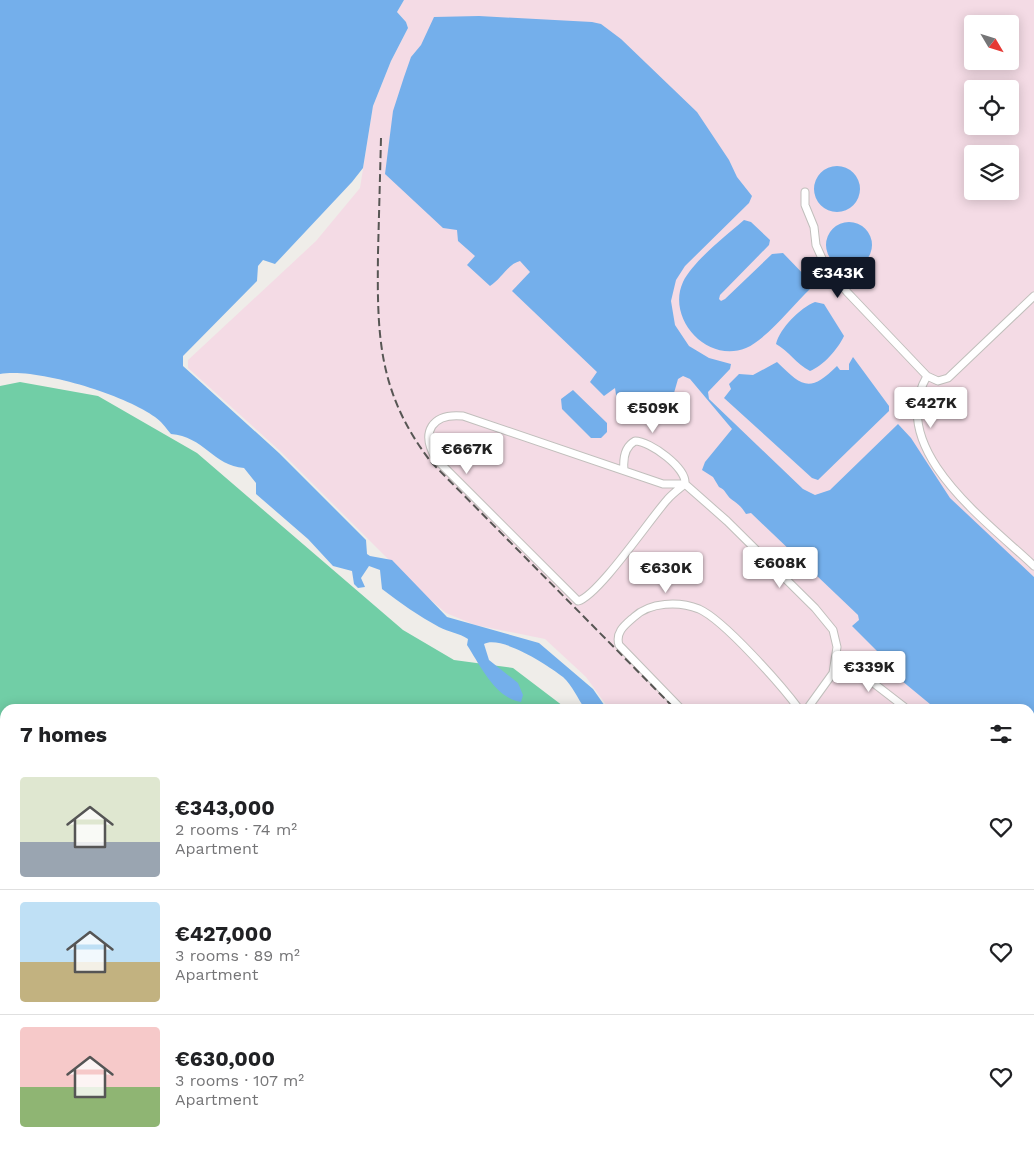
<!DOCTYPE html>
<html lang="en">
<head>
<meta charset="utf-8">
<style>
	:root { --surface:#fff; --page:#f6f6f6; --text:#202124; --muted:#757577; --line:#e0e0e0; --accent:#111827 }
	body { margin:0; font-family:"Work Sans",sans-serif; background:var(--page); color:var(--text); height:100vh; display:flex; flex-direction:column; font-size:19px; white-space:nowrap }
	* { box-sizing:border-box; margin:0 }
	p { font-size:16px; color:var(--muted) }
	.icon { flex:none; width:28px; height:28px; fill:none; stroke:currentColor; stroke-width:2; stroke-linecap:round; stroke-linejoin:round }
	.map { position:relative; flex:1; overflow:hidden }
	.panel { position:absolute; left:0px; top:704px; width:1035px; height:446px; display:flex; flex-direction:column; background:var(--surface); border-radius:15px 15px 0 0; box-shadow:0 2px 12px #0003 }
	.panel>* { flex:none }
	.needle { width:32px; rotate:128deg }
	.controls { position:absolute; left:964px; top:15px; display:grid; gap:10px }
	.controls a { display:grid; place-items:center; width:55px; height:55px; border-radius:5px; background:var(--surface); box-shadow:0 2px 12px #0003; font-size:25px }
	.price { position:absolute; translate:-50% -42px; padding:0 11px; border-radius:5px; background:#fff; color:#222; font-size:16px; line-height:32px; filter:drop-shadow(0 1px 2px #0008) }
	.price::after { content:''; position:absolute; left:50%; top:30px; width:15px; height:11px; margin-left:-8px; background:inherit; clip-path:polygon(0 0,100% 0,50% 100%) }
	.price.current { background:var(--accent); color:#fff }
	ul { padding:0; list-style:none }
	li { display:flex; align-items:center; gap:15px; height:125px; padding:0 20px }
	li+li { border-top:1px solid var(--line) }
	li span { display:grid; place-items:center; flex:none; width:140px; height:100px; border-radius:5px; color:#555 }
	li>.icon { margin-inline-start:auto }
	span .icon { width:60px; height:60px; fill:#fffc; stroke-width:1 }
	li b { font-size:21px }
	h2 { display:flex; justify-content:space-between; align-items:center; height:60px; padding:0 20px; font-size:21px }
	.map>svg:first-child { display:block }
</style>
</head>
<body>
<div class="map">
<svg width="1034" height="1149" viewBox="0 0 1034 1149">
	<rect width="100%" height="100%" fill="#efede9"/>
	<!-- industrial -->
	<path fill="#f4dbe5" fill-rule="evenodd" d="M 404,0 L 1034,0 L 1034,1149 L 1026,1149 L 1021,1145 L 1030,1145 L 1030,709 L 609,709 L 586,677 L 545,639 L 475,625 L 446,613 L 417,588 L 280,451 L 188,368 L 188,360 L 316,241 L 360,188 L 373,106 L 391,61 L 408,28 L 406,22 L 397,12 ZM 972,24 L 1010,24 L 1010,61 L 972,61 ZM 972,89 L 1010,89 L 1010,126 L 972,126 ZM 972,154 L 1010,154 L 1010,191 L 972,191 Z"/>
	<!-- green -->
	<path fill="#9aebc6" d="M 777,1145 L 888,1145 L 882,1149 L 783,1149 Z"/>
	<!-- forest -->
	<path fill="#71cea6" d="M 20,382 L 98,396 L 197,453 L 403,630 L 454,660 L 513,668 L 567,709 L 5,709 L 5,926 L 0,929 L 0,386 Z"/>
	<!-- water -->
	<path fill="#74afeb" d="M 0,0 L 404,0 L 397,12 L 406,22 L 408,28 L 391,61 L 373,106 L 363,168 L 352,182 L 275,264 L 263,260 L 258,266 L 257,281 L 183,356 L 183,366 L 279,453 L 366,540 L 367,554 L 370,556 L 392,560 L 447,617 L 539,643 L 593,689 L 607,709 L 585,709 C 578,699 572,685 563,677 C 548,665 501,635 484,644 L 489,660 L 518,683 L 523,695 L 521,702 C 495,698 480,665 467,645 L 468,639 C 459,633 449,632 439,627 C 419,616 400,603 382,589 L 380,570 L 369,566 L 361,578 L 365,587 L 358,588 L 354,584 L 352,571 L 333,566 L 308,539 L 256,494 L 256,483 L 244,468 C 214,466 203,436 171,434 C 166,428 161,421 155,417 C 126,395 36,367 0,374 Z
		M 479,16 L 592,22 L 601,24 L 621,39 L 697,112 L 729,160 L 737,177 L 752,196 L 749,203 L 685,266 L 676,280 L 671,301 L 675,325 L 689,346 L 709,358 L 731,364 L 730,369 L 708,392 L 709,399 L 803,489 L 815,495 L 830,490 L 898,424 L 911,438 L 950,498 L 1034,577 L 1034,784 L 1030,782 L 1030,709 L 936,709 L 896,676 L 882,662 L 878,652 L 852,626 L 859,620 L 858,615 L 751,513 L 746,514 C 741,506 738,504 731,499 C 726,495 726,490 719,487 L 713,477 L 702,470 L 705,462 L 732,429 L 690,379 L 683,376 L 678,379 L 674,393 L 670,394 L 659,417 L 648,423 L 639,421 L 617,401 L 615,388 L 604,396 L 590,382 L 597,372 L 512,291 L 530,272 L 520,261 C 508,264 501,279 490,286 L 467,265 L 475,256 L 458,241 L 457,230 L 443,228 L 385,174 L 393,111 L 404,77 L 411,57 L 421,45 L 434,17 Z
		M814 189a23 23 0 1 1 46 0a23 23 0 1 1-46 0Z
		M 744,220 L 751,222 L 770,240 L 769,245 L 720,295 L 719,299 L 721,301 L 725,299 L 772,254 L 783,253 L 810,281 L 810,289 C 793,305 767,339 746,348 C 708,364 666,319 683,282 C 693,261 726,236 744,220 Z
		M826 245a23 23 0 1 1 46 0a23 23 0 1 1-46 0Z
		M 815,302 L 824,304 L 844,336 C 838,349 823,366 810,371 C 796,364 789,351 776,344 C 780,328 800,308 815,302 Z
		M 853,357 L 889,406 L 889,411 L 818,480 L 812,478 L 724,398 L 731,389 L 729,384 L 739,374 L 753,375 L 777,362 C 802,386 809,394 837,366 L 840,370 L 849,370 L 849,364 Z
		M 573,390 L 607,423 L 607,432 L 601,438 L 591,438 L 562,409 L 561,399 Z"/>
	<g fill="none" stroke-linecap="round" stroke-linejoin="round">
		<!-- stream -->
		<path stroke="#74afeb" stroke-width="2" d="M 348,1145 L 349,1149"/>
		<defs>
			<path id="minor" d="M 805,192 L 805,205 L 814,227 L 816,245 L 825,265 L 847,292 L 927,376
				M 1034,296 L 948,378 L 938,381 L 927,376 C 885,449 988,522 1034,566
				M 624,470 C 623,459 624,447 635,441 C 650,441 687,468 685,484 C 679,489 672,494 667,500 C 650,519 598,596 578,601 L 436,459 C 420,432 432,413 463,416 L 663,484 L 685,484 L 727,521 L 815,608 L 833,630 L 837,647 L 833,673 L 807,709
				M 835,666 L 863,675 L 907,709
				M 681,709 L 619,645 C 615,632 625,625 634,617 C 650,602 679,601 699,609 C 724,620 782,686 799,709
				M 1030,825 L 1034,829
				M 1030,1043 L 1034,1047
				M 0,1118 L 5,1117
				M 114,1145 L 114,1149
				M 166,1145 L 167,1149
				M 300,1145 L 300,1149
				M 484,1145 L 488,1149
				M 610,1145 L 613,1149
				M 903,1145 L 908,1149
				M 937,1149 L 941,1145"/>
		</defs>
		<!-- minor casing -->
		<use href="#minor" stroke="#c1bfbc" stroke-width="9"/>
		<!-- minor -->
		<use href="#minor" stroke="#fff" stroke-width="7"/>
		<!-- rail -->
		<path stroke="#575654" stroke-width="2" stroke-dasharray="8 4" stroke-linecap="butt" d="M 381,138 C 380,177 379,215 378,253 C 377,336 378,393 431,462 L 675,709
			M 1030,1067 L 1034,1072
			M 1030,1083 L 1034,1089"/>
	</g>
</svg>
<div class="controls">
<a><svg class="needle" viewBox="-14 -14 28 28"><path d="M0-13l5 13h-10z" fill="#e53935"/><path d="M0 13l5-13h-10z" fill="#757577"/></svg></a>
<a><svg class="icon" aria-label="locate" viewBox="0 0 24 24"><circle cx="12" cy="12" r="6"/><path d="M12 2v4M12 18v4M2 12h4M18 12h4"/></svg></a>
<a><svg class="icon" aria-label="layers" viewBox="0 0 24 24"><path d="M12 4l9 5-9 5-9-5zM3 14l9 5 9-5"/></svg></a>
</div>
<b class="price current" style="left:838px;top:299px">€343K</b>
<b class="price" style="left:931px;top:429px">€427K</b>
<b class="price" style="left:653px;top:434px">€509K</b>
<b class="price" style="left:467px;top:475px">€667K</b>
<b class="price" style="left:780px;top:589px">€608K</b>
<b class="price" style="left:666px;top:594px">€630K</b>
<b class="price" style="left:869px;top:693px">€339K</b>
<section class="panel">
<h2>7 homes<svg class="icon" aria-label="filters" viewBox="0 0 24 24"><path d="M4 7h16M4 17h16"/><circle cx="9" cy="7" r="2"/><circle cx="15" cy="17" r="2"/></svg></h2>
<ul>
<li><span style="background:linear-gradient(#dfe7d0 65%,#9aa5b1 0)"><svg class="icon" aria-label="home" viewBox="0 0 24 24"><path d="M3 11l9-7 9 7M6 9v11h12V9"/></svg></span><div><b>€343,000</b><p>2 rooms · 74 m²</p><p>Apartment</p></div><svg class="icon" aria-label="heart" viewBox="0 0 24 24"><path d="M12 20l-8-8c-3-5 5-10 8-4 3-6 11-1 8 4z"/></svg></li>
<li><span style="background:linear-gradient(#bfe0f5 60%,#c2b280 0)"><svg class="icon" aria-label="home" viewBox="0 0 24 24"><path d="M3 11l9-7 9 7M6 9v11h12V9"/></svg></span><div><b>€427,000</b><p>3 rooms · 89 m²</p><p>Apartment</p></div><svg class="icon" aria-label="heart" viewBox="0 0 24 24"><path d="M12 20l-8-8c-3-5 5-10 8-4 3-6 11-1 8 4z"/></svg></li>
<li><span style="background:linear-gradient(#f6c9c9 60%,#8fb573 0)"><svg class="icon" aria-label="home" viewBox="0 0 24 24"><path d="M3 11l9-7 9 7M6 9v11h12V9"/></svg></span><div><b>€630,000</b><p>3 rooms · 107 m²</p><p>Apartment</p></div><svg class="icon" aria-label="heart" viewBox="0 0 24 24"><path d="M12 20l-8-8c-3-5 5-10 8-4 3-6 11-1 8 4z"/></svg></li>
</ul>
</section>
</div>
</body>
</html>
